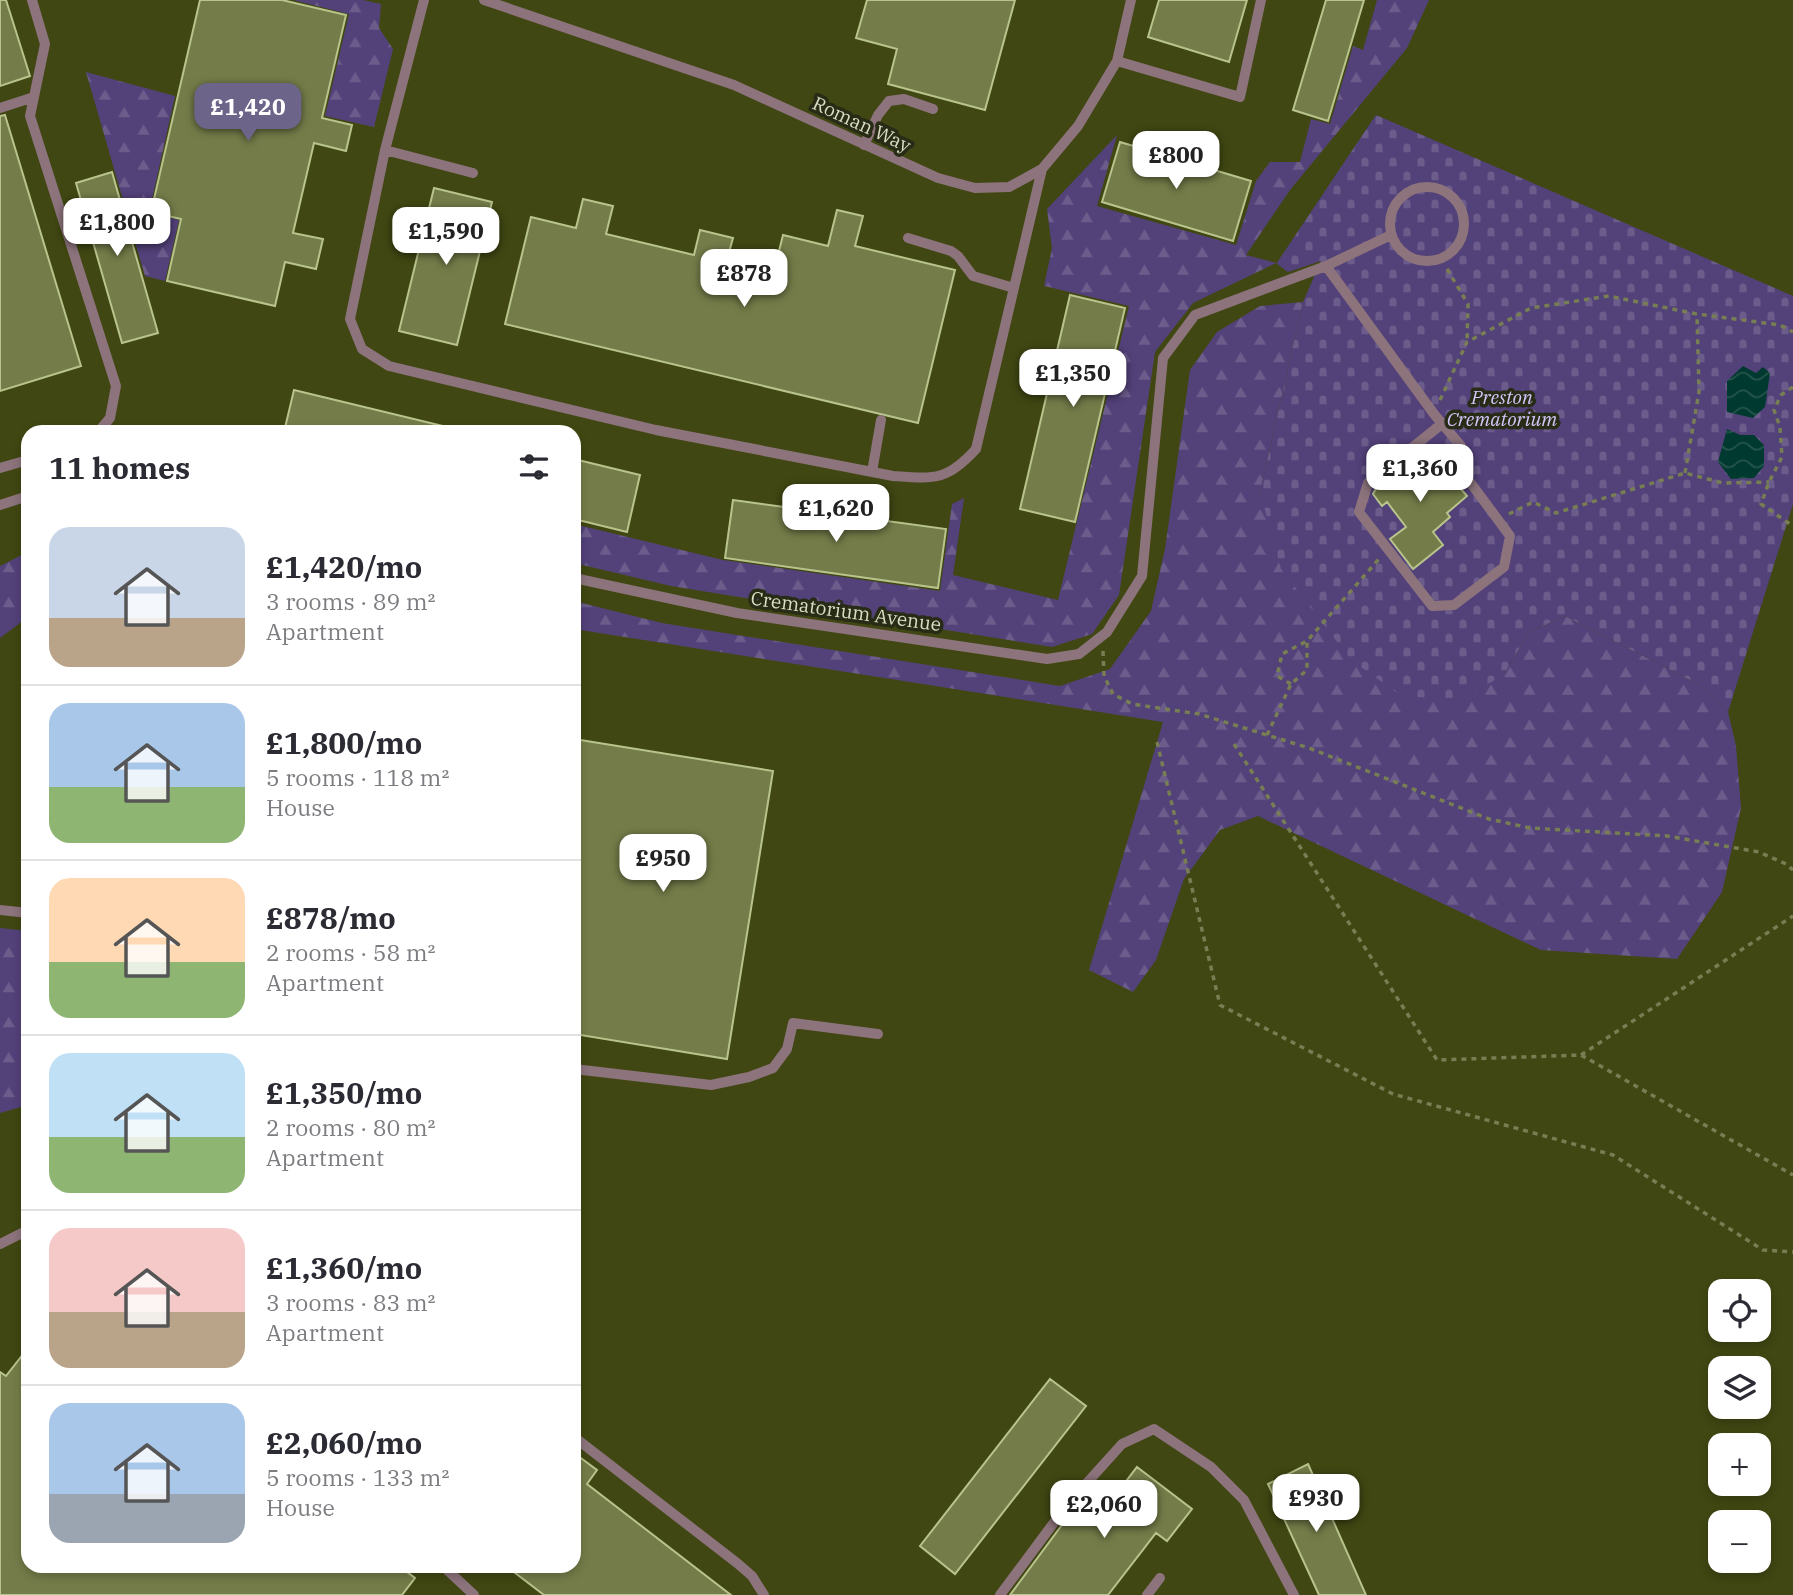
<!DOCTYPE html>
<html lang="en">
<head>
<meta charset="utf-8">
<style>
	:root { --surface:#fff; --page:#f2f2f3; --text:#2b2b33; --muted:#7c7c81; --line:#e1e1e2; --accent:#6d648a }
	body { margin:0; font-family:"IBM Plex Serif",serif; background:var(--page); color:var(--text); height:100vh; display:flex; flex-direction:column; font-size:26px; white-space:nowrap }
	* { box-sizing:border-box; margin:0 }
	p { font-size:23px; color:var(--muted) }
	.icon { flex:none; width:38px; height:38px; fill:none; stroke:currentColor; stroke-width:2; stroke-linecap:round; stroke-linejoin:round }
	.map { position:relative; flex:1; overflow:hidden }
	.sheet { position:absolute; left:21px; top:425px; width:560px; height:1148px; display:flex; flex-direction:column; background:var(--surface); border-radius:21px; box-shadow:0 4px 10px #0003 }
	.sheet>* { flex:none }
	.buttons { position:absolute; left:1708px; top:1279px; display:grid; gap:14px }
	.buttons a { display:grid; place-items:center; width:63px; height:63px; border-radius:14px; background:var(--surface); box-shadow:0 4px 10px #0003; font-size:35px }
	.price { position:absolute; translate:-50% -60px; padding:0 16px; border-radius:14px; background:#fff; color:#222; font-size:23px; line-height:46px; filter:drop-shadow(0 2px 4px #0008) }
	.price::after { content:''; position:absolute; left:50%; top:42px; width:21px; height:16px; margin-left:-10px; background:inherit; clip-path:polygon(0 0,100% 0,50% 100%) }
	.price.current { background:var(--accent); color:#fff }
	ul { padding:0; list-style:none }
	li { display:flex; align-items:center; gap:21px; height:175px; padding:0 28px }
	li+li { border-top:2px solid var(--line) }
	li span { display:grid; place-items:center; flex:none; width:196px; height:140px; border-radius:21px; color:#555 }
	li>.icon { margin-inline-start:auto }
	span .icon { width:84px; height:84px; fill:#fffc; stroke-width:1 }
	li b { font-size:30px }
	h2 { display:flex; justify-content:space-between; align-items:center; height:84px; padding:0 28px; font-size:30px }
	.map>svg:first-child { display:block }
</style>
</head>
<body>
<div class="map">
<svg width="1793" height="1595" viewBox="0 0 1793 1595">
	<defs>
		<pattern id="forest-firs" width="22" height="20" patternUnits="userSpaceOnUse" patternTransform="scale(1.75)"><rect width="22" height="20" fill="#53417a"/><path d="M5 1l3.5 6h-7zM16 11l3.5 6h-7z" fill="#6b5c8b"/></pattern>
		<pattern id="cemetery-stones" width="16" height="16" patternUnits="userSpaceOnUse" patternTransform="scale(1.75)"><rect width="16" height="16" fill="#53417a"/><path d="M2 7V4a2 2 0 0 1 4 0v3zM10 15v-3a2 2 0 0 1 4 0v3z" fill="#6b5c8b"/></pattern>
		<pattern id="water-waves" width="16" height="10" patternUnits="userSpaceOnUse" patternTransform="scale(1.75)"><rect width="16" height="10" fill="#00392f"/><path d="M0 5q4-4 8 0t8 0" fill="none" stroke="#25554c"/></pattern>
	</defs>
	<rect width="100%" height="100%" fill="#404712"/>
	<!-- forest -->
	<path fill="url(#forest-firs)" d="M 293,0 L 363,0 L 381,4 L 379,28 L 393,49 L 374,127 L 325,116 L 349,14 Z
		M 1377,0 L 1429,0 L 1407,48 L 1290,190 L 1246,255 L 1277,263 L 1376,115 L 1288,272 L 1276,263 L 1193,303 L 1155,352 L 1119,595 L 1092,634 L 1052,647 L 671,586 L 574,563 L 574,524 L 723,560 L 940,591 L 952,504 L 964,498 L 953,575 L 1058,600 L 1129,306 L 1044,286 L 1052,248 L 1047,209 L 1117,135 L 1097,206 L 1236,245 L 1256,181 L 1270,162 L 1300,162 L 1311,119 L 1330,124 L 1353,46 L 1363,50 Z
		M 86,72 L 175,96 L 149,213 L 179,220 L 165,281 L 145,276 Z
		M 1303,302 L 1260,492 L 1503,676 L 1529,632 L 1565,616 L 1698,684 L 1728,712 L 1736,746 L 1741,808 L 1722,892 L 1677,959 L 1541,950 L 1258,816 L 1220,830 L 1184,879 L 1156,960 L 1133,992 L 1089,970 L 1163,722 L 574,629 L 574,601 L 662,623 L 1060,686 L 1110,669 L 1151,611 L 1165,549 L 1190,370 L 1217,332 L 1260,306 Z
		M 28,552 L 28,617 L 0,638 L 0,566 Z
		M 0,928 L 28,931 L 28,1105 L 0,1113 Z"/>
	<!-- cemetery -->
	<path fill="url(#cemetery-stones)" d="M 1376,115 L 1793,296 L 1793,504 L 1728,712 L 1698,684 L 1565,616 L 1529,632 L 1503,676 L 1460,698 L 1403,697 L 1351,660 L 1281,569 L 1260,492 L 1303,302 L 1321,261 L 1288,272 L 1277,263 Z"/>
	<!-- water -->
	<path fill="url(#water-waves)" d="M 1743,366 L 1756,373 L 1763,367 L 1770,373 L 1765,407 L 1753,418 L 1727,412 L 1727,381 Z
		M 1727,429 L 1740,435 L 1754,435 L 1764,445 L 1764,466 L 1754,478 L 1731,479 L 1718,462 Z"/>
	<!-- building -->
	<path fill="#747d49" stroke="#b9c38c" stroke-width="2" d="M 0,0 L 6,0 L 30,76 L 0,86 Z
		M 200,0 L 282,0 L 346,15 L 322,118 L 352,125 L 346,151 L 314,143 L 293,233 L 323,239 L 316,269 L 285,262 L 275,306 L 167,281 L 181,219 L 151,212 Z
		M 867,0 L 1015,0 L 985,110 L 888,84 L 897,49 L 856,38 Z
		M 1159,0 L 1247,0 L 1229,62 L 1148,37 Z
		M 1326,0 L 1364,0 L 1328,121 L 1293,110 Z
		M 5,115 L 81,366 L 0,391 L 0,116 Z
		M 1120,142 L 1251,181 L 1233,241 L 1102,202 Z
		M 112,172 L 158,333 L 122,343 L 76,183 Z
		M 434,188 L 492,202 L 457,345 L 399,331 Z
		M 583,199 L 613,206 L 606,234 L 694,255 L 700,230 L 733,238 L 726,263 L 773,275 L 783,235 L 828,246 L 837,210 L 863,216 L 855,246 L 955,270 L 918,423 L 505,324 L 531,217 L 576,228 Z
		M 1070,295 L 1125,308 L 1075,522 L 1020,509 Z
		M 294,390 L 447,427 L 446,432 L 284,432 Z
		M 1425,447 L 1467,496 L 1447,513 L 1450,517 L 1433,532 L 1443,545 L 1413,569 L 1390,539 L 1406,527 L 1387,502 L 1382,506 L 1373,494 L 1378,485 Z
		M 574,459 L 640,475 L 627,532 L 574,519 Z
		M 733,500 L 946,529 L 938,588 L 725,558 Z
		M 574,739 L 773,771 L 727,1059 L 574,1034 Z
		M 28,1348 L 28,1566 L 399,1566 L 415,1578 L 402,1595 L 0,1595 L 0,1372 L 6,1376 Z
		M 1050,1379 L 1086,1406 L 955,1574 L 920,1546 Z
		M 574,1453 L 597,1470 L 587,1484 L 731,1595 L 544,1595 L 506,1566 L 574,1566 Z
		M 1308,1464 L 1366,1595 L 1319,1595 L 1268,1484 Z
		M 1137,1467 L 1192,1509 L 1167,1541 L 1156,1533 L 1108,1595 L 1010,1595 L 1073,1510 L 1089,1492 L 1107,1506 Z"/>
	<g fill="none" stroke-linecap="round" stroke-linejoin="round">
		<!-- path -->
		<path stroke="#787e53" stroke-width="3.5" stroke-dasharray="5 5" stroke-linecap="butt" d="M 1447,269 L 1468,304 L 1467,342
			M 1793,387 L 1781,395 L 1774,410 L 1780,427 L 1782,457 L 1769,482 L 1761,504 L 1793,526
			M 1440,400 L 1467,342 L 1531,308 L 1609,296 L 1697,314 L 1780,325 L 1793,332
			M 1685,473 L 1699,392 L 1697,314
			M 1509,514 L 1533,502 L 1556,513 L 1685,473 L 1723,483 L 1769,482
			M 1103,651 L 1104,676 L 1113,694 L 1132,704 L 1199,714 L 1309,748 L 1489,819 L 1530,828 L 1667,836 L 1759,852 L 1786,864 L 1793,870
			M 1291,684 L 1277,676 L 1282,654 L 1307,641 L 1379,559
			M 1267,735 L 1291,684 L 1307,670 L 1307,641
			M 1157,742 L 1220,1005 L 1393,1094 L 1613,1155 L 1763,1250 L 1793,1252
			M 1234,744 L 1437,1060 L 1581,1055 L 1793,1175
			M 1581,1055 L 1793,916"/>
		<!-- lane -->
		<path stroke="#8c737c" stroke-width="10" d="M 32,0 L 45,44 L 30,116 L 116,386 L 110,418 L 98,432
			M 424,0 L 385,150 L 350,319 L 362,349 L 389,366 L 656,430 L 893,476 C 935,479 947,481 976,449 L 1042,169
			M 484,0 L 734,85 L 938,178 L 975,188 L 1009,187 L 1042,169 L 1078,126 L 1117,61 L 1131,0
			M 1117,61 L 1240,97 L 1261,0
			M 0,108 L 34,97
			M 864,145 L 878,115 L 889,101 L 904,99 L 933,109
			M 385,150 L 473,173
			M1390 224a37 37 0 1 1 74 0a37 37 0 1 1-74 0Z
			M 908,238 L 951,251 L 958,256 L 973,276 L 1014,288
			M 1326,266 L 1434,414 L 1461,446 L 1464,474 L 1510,536 L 1504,567 L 1454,605 L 1432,606 L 1359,512 L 1368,483 L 1443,423
			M 0,468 L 28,460
			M 872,472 L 881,420
			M 0,505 L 28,496
			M 574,578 L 737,613 L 1047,659 L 1079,654 L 1107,632 L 1142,576 L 1163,358 L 1195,315 L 1326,266 L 1391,235
			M 0,910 L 28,913
			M 574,1069 L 711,1085 L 749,1077 L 773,1068 L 787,1049 L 793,1023 L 878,1034
			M 0,1244 L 28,1230
			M 574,1437 L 737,1563 L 752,1576 L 764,1595
			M 443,1566 L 474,1595
			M 1000,1595 L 1067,1505 L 1122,1444 L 1154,1429 L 1211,1467 L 1244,1500 L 1294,1595
			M 1147,1595 L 1160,1578"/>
	</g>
	<g text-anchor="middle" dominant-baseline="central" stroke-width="7" stroke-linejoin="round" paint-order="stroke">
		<!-- street labels -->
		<g font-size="19" fill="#d9dec3" stroke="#282b15">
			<text transform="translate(862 124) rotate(25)">Roman Way</text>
			<text transform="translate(846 611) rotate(8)">Crematorium Avenue</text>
		</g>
		<!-- park labels -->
		<g font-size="19" font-style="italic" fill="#d4c7fa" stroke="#282b15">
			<text x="1502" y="397">Preston<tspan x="1502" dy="22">Crematorium</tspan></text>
		</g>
	</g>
</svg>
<div class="buttons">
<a><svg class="icon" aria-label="locate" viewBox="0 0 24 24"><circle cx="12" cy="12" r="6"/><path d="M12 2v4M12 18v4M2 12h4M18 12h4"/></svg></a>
<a><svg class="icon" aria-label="layers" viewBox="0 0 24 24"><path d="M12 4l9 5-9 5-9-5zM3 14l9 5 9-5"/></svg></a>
<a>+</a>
<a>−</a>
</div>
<b class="price current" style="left:248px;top:143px">£1,420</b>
<b class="price" style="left:1176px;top:191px">£800</b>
<b class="price" style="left:117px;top:258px">£1,800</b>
<b class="price" style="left:446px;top:267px">£1,590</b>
<b class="price" style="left:744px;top:309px">£878</b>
<b class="price" style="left:1073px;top:409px">£1,350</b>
<b class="price" style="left:1420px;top:504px">£1,360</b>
<b class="price" style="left:836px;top:544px">£1,620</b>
<b class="price" style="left:663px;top:894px">£950</b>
<b class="price" style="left:1316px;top:1534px">£930</b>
<b class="price" style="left:1104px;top:1540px">£2,060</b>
<section class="sheet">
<h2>11 homes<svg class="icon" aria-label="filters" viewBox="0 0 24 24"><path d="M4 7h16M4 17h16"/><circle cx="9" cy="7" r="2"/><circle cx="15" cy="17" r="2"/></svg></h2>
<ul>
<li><span style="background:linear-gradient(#c9d6e8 65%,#b9a48a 0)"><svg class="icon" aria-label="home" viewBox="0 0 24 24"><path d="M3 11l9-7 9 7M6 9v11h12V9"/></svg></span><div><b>£1,420/mo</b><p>3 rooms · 89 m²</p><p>Apartment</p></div></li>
<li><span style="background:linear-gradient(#a9c7e8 60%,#8fb573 0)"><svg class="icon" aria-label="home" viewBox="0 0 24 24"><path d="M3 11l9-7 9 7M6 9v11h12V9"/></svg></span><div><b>£1,800/mo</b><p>5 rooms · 118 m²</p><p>House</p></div></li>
<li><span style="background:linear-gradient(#ffd9b3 60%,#8fb573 0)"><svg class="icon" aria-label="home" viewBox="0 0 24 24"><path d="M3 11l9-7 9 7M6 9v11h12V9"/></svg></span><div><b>£878/mo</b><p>2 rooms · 58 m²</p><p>Apartment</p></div></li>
<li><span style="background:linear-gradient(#bfe0f5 60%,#8fb573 0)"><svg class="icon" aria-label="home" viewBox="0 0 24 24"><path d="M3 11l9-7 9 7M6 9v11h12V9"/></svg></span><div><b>£1,350/mo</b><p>2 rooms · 80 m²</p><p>Apartment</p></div></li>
<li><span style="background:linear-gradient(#f6c9c9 60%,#b9a48a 0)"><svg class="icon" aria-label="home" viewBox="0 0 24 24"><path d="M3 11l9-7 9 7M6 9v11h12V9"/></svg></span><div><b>£1,360/mo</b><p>3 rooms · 83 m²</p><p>Apartment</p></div></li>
<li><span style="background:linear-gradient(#a9c7e8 65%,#9aa5b1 0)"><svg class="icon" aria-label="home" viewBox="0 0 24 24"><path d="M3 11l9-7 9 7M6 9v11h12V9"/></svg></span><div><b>£2,060/mo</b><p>5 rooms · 133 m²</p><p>House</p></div></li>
</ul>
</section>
</div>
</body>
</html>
